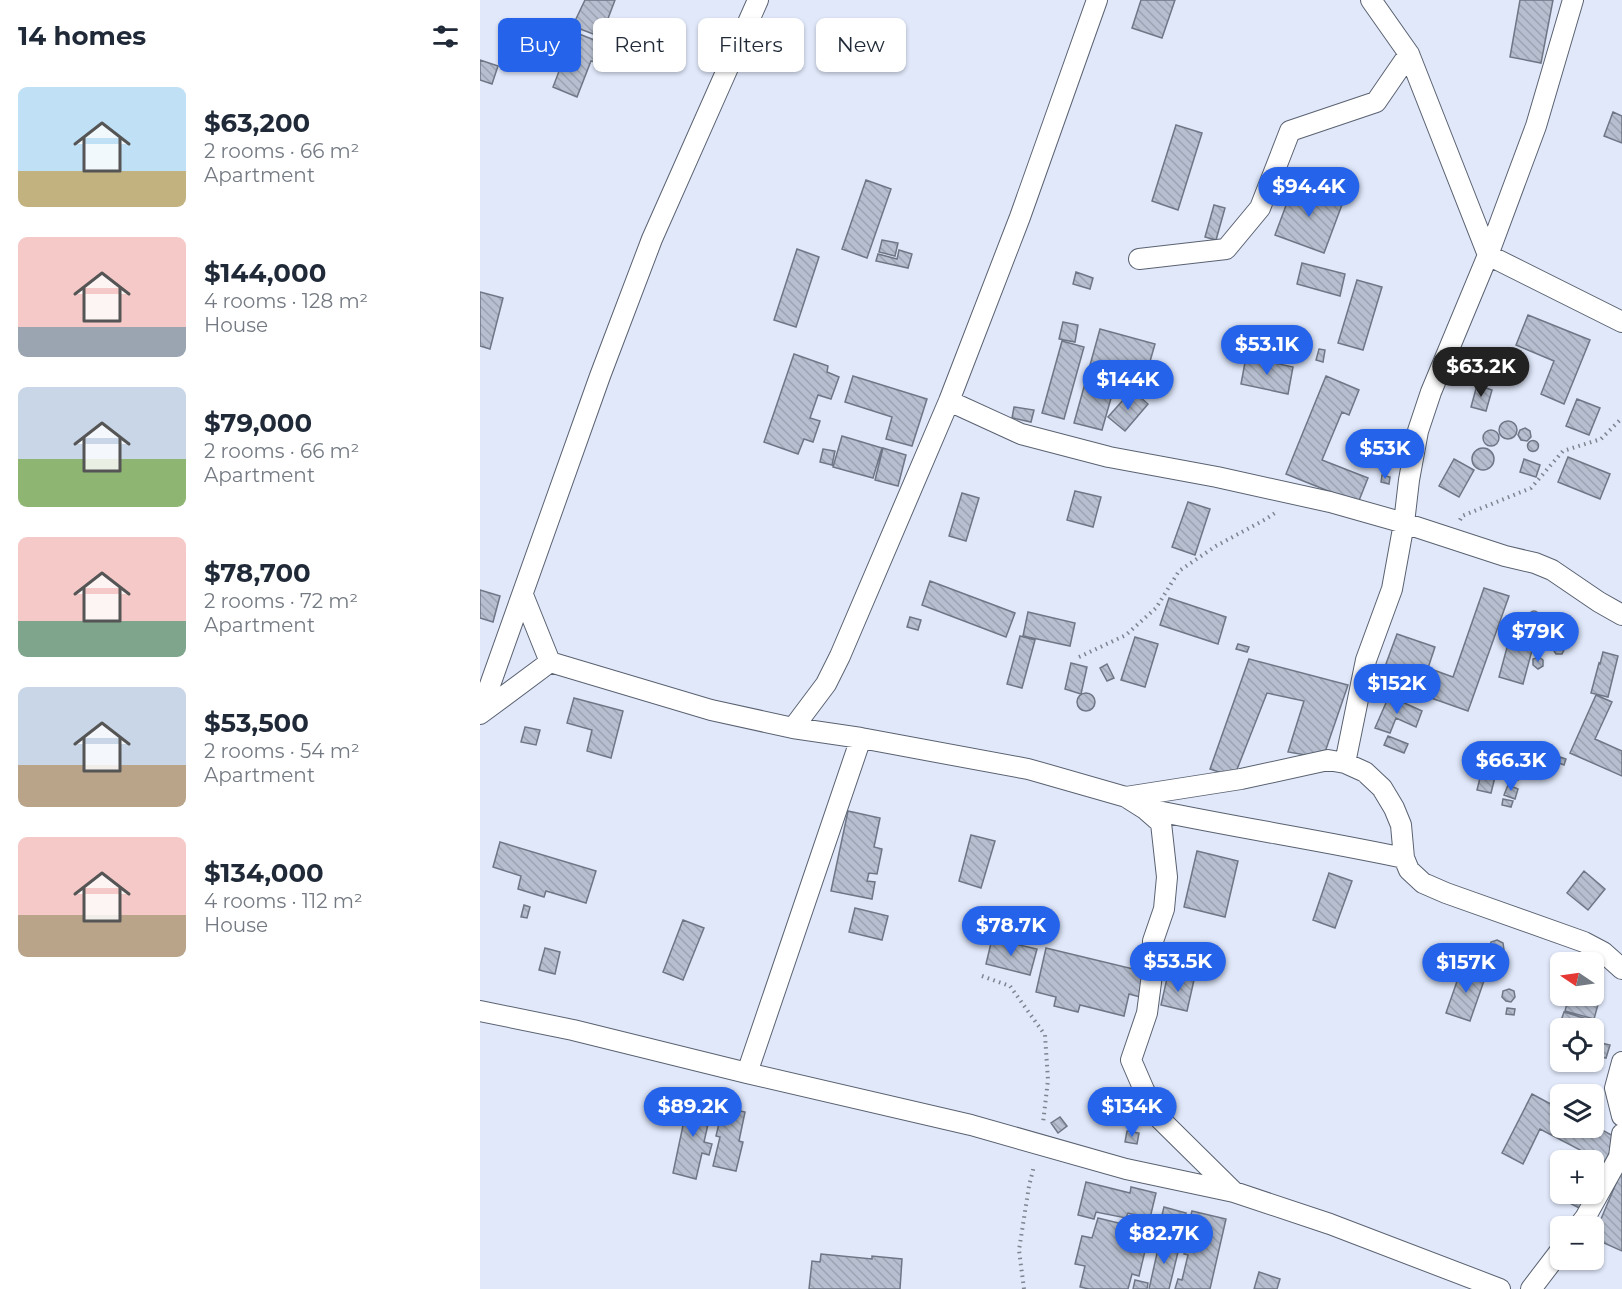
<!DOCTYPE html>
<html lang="en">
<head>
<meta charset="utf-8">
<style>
	:root { --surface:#fff; --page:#f2f2f3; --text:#1f2937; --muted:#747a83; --accent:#2563eb }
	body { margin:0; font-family:Montserrat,sans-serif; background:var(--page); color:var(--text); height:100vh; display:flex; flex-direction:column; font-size:22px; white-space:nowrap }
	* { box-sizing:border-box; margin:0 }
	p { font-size:20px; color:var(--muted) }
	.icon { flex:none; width:33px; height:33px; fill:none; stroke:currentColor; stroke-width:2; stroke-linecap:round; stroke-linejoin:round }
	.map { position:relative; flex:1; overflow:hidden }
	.drawer { display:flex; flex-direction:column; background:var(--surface); width:480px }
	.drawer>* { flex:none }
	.guide { position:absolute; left:18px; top:18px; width:570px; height:54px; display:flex; gap:12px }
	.needle { width:39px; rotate:283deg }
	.controls { position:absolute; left:1070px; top:952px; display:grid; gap:12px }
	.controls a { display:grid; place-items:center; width:54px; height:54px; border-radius:9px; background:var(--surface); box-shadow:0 2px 4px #0004; font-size:30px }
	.price { position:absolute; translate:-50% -51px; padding:0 14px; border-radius:21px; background:var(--accent); color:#fff; font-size:20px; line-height:39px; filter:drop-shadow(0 2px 3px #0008) }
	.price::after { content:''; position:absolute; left:50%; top:36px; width:18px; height:14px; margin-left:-9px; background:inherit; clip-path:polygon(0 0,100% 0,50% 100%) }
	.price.on { background:#222; color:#fff }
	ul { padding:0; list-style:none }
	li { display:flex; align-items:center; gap:18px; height:150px; padding:0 18px }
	li span { display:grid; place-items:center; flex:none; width:168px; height:120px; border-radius:9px; color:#555 }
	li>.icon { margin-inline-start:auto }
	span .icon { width:72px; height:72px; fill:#fffc; stroke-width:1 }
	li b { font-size:26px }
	h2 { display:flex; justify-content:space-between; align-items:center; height:72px; padding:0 18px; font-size:26px }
	.pill { padding:0 21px; border-radius:9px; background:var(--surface); box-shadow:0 2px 4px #0004; font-size:21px; line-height:54px }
	.pill.on { background:var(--accent); color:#fff }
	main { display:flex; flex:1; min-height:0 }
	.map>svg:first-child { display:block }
</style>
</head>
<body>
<main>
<section class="drawer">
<h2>14 homes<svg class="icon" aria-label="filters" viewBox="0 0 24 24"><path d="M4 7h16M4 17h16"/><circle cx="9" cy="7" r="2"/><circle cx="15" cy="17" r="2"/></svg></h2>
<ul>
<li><span style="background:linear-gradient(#bfe0f5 70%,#c2b280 0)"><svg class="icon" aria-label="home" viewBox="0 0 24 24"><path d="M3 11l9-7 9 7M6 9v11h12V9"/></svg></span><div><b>$63,200</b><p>2 rooms · 66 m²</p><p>Apartment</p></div></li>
<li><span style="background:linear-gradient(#f6c9c9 75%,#9aa5b1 0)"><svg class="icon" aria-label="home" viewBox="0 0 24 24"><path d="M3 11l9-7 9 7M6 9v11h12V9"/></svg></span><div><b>$144,000</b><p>4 rooms · 128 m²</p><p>House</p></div></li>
<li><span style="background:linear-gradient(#c9d6e8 60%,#8fb573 0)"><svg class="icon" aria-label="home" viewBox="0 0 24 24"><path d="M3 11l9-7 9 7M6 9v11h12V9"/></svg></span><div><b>$79,000</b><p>2 rooms · 66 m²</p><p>Apartment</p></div></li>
<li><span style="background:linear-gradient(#f6c9c9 70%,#7fa58c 0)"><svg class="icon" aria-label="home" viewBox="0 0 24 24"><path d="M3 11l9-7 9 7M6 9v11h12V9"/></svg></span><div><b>$78,700</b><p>2 rooms · 72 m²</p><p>Apartment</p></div></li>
<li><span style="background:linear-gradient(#c9d6e8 65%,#b9a48a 0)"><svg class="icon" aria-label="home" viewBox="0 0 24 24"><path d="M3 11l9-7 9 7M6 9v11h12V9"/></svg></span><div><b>$53,500</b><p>2 rooms · 54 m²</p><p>Apartment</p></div></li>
<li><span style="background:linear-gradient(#f6c9c9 65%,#b9a48a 0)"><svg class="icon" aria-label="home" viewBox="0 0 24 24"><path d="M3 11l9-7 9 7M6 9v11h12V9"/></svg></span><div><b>$134,000</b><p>4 rooms · 112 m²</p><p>House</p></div></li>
</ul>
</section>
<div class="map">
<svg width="1142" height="1289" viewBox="0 0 1142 1289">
	<defs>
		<pattern id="building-back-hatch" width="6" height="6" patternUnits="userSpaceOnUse" patternTransform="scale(1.5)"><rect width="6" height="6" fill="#b6becf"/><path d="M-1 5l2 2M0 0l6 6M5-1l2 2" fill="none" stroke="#9ca3b2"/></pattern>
	</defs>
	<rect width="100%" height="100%" fill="#e0e8fa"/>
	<!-- building -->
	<path fill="url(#building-back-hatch)" stroke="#6f7786" stroke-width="1.5" d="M 105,0 L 135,0 L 121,37 L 95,27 L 97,21 L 95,21 Z
		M 661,0 L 695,0 L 682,38 L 652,28 Z
		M 1040,0 L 1073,0 L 1061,63 L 1030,57 Z
		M 94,32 L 122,43 L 115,62 L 111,61 L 97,97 L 73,87 Z
		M 0,60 L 18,66 L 12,84 L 0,80 Z
		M 1133,112 L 1142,116 L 1142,143 L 1124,136 Z
		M 696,125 L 722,133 L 698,210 L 672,201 Z
		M 386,180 L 411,189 L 387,258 L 362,249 Z
		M 814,184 L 863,202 L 844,253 L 795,235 Z
		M 734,205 L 745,208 L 736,240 L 725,237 Z
		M 402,240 L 418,243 L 415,256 L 399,252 Z
		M 317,249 L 339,257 L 316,327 L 294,320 Z
		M 419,250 L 432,254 L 428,268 L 396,261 L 398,254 L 417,259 Z
		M 822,263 L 865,274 L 860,296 L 817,284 Z
		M 596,272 L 613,278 L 610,289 L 593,284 Z
		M 877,280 L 902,287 L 883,350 L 858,343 Z
		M 0,292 L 23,298 L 10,349 L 0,346 Z
		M 1048,315 L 1110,340 L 1084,404 L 1061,394 L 1074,361 L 1036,345 Z
		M 583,322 L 598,325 L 595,342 L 579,339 Z
		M 620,329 L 675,344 L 669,365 L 658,362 L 653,381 L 637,377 L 622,430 L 594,423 Z
		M 582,341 L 604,347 L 584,419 L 562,413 Z
		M 839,349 L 845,350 L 843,362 L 836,360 Z
		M 314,354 L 348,366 L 347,372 L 359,377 L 351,399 L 338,395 L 330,418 L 340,421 L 333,442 L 324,439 L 318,454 L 284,442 Z
		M 766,357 L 813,367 L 808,394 L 761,384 Z
		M 373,376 L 447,399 L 432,446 L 406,439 L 412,417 L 365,402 Z
		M 846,376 L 879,390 L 869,415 L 862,412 L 842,460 L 888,478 L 878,503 L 806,474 Z
		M 997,385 L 1012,390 L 1006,411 L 991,407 Z
		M 652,390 L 668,404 L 645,431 L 628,417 Z
		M 1097,399 L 1120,408 L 1109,435 L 1086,426 Z
		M 534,407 L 554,410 L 551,422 L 532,418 Z
		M1019 430a9 9 0 1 1 18 0a9 9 0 1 1-18 0Z
		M 1045,428 L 1050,431 L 1051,437 L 1047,441 L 1041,440 L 1038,435 L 1040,430 Z
		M1003 438a8 8 0 1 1 16 0a8 8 0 1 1-16 0Z
		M 362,436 L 402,448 L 393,478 L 353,467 Z
		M1047.5 446a5.5 5.5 0 1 1 11 0a5.5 5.5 0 1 1-11 0Z
		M 403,448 L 426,455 L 418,486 L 395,480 Z
		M992 459a11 11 0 1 1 22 0a11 11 0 1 1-22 0Z
		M 343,449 L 355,451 L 352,465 L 340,462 Z
		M 1088,457 L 1130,474 L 1120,499 L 1078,482 Z
		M 974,459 L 994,470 L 979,497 L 959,486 Z
		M 1044,459 L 1060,465 L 1056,477 L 1040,472 Z
		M 902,475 L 910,477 L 909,484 L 901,482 Z
		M 595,491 L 621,497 L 613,527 L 587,520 Z
		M 482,493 L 499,498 L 486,541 L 469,536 Z
		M 708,502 L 730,509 L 715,555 L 692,547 Z
		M 450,581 L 535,613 L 526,637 L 442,605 Z
		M 1004,588 L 1029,596 L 988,711 L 900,680 L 917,634 L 955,647 L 948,668 L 973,677 Z
		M 0,590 L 20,596 L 13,622 L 0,618 Z
		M 689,598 L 746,617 L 738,644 L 680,625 Z
		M1049 616a5 5 0 1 1 10 0a5 5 0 1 1-10 0Z
		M 548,612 L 595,623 L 590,646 L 543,636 Z
		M 430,617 L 441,620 L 438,630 L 427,627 Z
		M 1035,618 L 1059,624 L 1043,684 L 1019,677 Z
		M 540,636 L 555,640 L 542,688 L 527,684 Z
		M 655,637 L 678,644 L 665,687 L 641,680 Z
		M 1075,642 L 1082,642 L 1085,648 L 1082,654 L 1076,654 L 1072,648 Z
		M 758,644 L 769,647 L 767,652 L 756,649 Z
		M 1123,652 L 1138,656 L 1128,697 L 1111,693 L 1119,663 L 1120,664 Z
		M 1059,657 L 1063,660 L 1063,666 L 1058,669 L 1053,665 L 1053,659 Z
		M 769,659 L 868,685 L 843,758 L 808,752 L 824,701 L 787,693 L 754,777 L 730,769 Z
		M 591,663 L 607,667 L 601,694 L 585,689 Z
		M 627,664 L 634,678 L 627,681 L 620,668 Z
		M597 702a9 9 0 1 1 18 0a9 9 0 1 1-18 0Z
		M 1116,695 L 1132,702 L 1115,739 L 1142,751 L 1142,776 L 1090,753 Z
		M 909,696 L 942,711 L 936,727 L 916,718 L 910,733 L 895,728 Z
		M 94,698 L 143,711 L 131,758 L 107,751 L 112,730 L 87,723 Z
		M 45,727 L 60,730 L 56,745 L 41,742 Z
		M 908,736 L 928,744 L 924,753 L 904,745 Z
		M 1033,754 L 1037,758 L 1037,764 L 1032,768 L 1026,766 L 1023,760 L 1026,755 Z
		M 1080,757 L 1086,759 L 1084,765 L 1079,763 Z
		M 1004,762 L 1018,765 L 1011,793 L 997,790 Z
		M1030.5 775a5.5 5.5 0 1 1 11 0a5.5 5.5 0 1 1-11 0Z
		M 1028,785 L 1038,789 L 1035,799 L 1024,795 Z
		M 1023,799 L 1033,801 L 1031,807 L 1022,805 Z
		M 368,811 L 400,818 L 394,847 L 402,849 L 397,874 L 389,873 L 387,881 L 395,882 L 392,899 L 351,891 Z
		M 491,835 L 515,841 L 501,888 L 479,881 Z
		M 20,842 L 116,871 L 106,903 L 66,891 L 64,897 L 38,889 L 41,876 L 13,867 Z
		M 717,851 L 758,861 L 745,917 L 704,907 Z
		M 1104,871 L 1125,889 L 1108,910 L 1087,893 Z
		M 849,873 L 872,881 L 855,928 L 833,920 Z
		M 44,905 L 50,907 L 47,918 L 41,917 Z
		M 375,908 L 408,916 L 402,940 L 369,932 Z
		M 203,920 L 224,928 L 203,980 L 183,972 Z
		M 512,939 L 557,949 L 550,975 L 506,964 Z
		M 1017,940 L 1023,943 L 1024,950 L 1019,955 L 1013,954 L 1009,949 L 1011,942 Z
		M 65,948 L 80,952 L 75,974 L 59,970 Z
		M 566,948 L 670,973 L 664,998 L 649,994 L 644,1016 L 600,1005 L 598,1012 L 574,1006 L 576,997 L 556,992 Z
		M 982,967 L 1006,975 L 990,1021 L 966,1013 Z
		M 688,974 L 714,980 L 707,1011 L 681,1005 Z
		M 1113,987 L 1122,990 L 1114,1019 L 1085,1011 L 1089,996 L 1113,996 Z
		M 1029,989 L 1034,991 L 1035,997 L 1031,1002 L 1026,1001 L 1022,997 L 1023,991 Z
		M 1027,1008 L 1035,1009 L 1034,1015 L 1026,1014 Z
		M 1084,1012 L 1107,1019 L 1104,1029 L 1080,1029 L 1080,1043 L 1074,1041 Z
		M 1117,1042 L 1130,1045 L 1126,1058 L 1113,1055 Z
		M 1052,1094 L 1080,1109 L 1080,1128 L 1113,1128 L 1113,1125 L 1137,1138 L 1113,1185 L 1113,1161 L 1102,1161 L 1106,1153 L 1060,1129 L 1043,1164 L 1022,1153 Z
		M 209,1097 L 233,1102 L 224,1142 L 232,1144 L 229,1155 L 222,1153 L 216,1179 L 193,1173 Z
		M 243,1107 L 265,1112 L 259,1141 L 263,1142 L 256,1171 L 233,1166 L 240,1137 L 236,1136 Z
		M 580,1117 L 587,1126 L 578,1133 L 571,1123 Z
		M 647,1131 L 659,1133 L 657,1144 L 645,1142 Z
		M 1142,1169 L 1142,1251 L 1113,1238 Z
		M 606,1182 L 650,1193 L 651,1187 L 676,1193 L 670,1218 L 648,1213 L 646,1218 L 616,1212 L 614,1219 L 598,1215 Z
		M 1080,1192 L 1080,1194 L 1108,1194 L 1101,1209 L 1078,1197 Z
		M 684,1207 L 706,1213 L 698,1243 L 678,1237 L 680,1232 L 678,1231 Z
		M 712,1211 L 746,1219 L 730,1289 L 695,1289 L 698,1279 L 702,1280 L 708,1255 L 704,1254 L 706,1243 L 712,1245 L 715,1232 L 713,1231 L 714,1224 L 709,1223 Z
		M 618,1218 L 663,1229 L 658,1250 L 665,1251 L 659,1276 L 652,1274 L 648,1289 L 609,1289 L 600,1287 L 605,1266 L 595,1264 L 602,1236 L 612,1238 Z
		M 680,1240 L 700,1244 L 689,1289 L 669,1289 Z
		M 341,1254 L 392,1259 L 392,1256 L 422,1259 L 420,1289 L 329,1289 L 332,1261 L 340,1262 Z
		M 779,1272 L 800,1279 L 797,1289 L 774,1289 Z
		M 655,1280 L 668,1283 L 667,1289 L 653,1289 Z"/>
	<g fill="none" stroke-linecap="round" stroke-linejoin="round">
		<defs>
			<path id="minor" d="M 891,0 L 929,54 L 1008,255 L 1142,322
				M 659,259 L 746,249 L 780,208 L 810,131 L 896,102 L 929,54
				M 469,401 L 541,434 L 629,457 L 737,477 L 850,502 L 924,523 L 1025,556 L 1055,563 L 1072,570 L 1119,602 L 1142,615
				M 43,595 L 70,662
				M 70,662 L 231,710 L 313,728 L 381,738 L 548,769 L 646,797 L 665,809 L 681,823 L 687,877 L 684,909 L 673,941 L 673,967 L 667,1013 L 651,1060 L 664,1090 L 680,1119 L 754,1192
				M 0,713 L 120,376 L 172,239 L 278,0
				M 0,714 L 70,662
				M 313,728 L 346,684 L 360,656 L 469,401 L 540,217 L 617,0
				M 865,763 L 886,660 L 912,589 L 924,523 L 929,480 L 938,431 L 951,392 L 1008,255 L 1056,126 L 1093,0
				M 646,797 L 761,779 L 848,760 L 865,763 L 885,772 L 902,788 L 914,808 L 921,825 L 924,858 L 929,870 L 943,883 L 966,893 L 1104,942 L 1123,952 L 1142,969
				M 668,809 C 753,827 839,840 924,858
				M 0,1011 L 93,1030 L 267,1073 L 491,1125 L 646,1169 L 754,1192 L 850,1224 L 1020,1289
				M 1142,1062 L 1135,1088 L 1142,1116
				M 267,1073 L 381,738
				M 1098,1227 L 1105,1218 L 1139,1157 L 1142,1134
				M 1051,1289 L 1080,1251"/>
		</defs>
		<!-- minor casing -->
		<use href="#minor" stroke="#5a6271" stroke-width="22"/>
		<!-- path -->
		<path stroke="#7e8490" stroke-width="4" stroke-dasharray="1.5 4.5" stroke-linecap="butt" d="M 980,520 L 982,516 L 1051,488 L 1083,451 L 1121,439 L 1142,418
			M 599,657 L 646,635 L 676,608 L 699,571 L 736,546 L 786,519 L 795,513
			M 502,976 L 530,986 L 565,1035 L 568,1080 L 563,1123
			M 544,1289 L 539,1250 L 549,1186 L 554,1166"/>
		<!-- minor -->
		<use href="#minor" stroke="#fff" stroke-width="20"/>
	</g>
</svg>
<div class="controls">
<a><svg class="needle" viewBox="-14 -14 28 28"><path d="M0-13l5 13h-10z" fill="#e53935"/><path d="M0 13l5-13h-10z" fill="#747a83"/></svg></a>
<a><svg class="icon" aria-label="locate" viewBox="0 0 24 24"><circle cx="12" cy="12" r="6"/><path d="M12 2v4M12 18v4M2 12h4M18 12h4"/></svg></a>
<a><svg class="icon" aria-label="layers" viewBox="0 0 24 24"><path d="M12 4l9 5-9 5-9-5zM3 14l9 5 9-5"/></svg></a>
<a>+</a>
<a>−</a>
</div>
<b class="price" style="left:829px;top:218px">$94.4K</b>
<b class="price" style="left:787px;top:376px">$53.1K</b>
<b class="price on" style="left:1001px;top:398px">$63.2K</b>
<b class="price" style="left:648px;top:411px">$144K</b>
<b class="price" style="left:905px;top:480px">$53K</b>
<b class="price" style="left:1058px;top:663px">$79K</b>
<b class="price" style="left:917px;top:715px">$152K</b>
<b class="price" style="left:1031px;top:792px">$66.3K</b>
<b class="price" style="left:531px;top:957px">$78.7K</b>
<b class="price" style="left:698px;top:993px">$53.5K</b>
<b class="price" style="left:986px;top:994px">$157K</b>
<b class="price" style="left:213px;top:1138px">$89.2K</b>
<b class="price" style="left:652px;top:1138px">$134K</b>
<b class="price" style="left:684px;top:1265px">$82.7K</b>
<div class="guide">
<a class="pill on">Buy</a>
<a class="pill">Rent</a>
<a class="pill">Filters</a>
<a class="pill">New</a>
</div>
</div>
</main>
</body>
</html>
